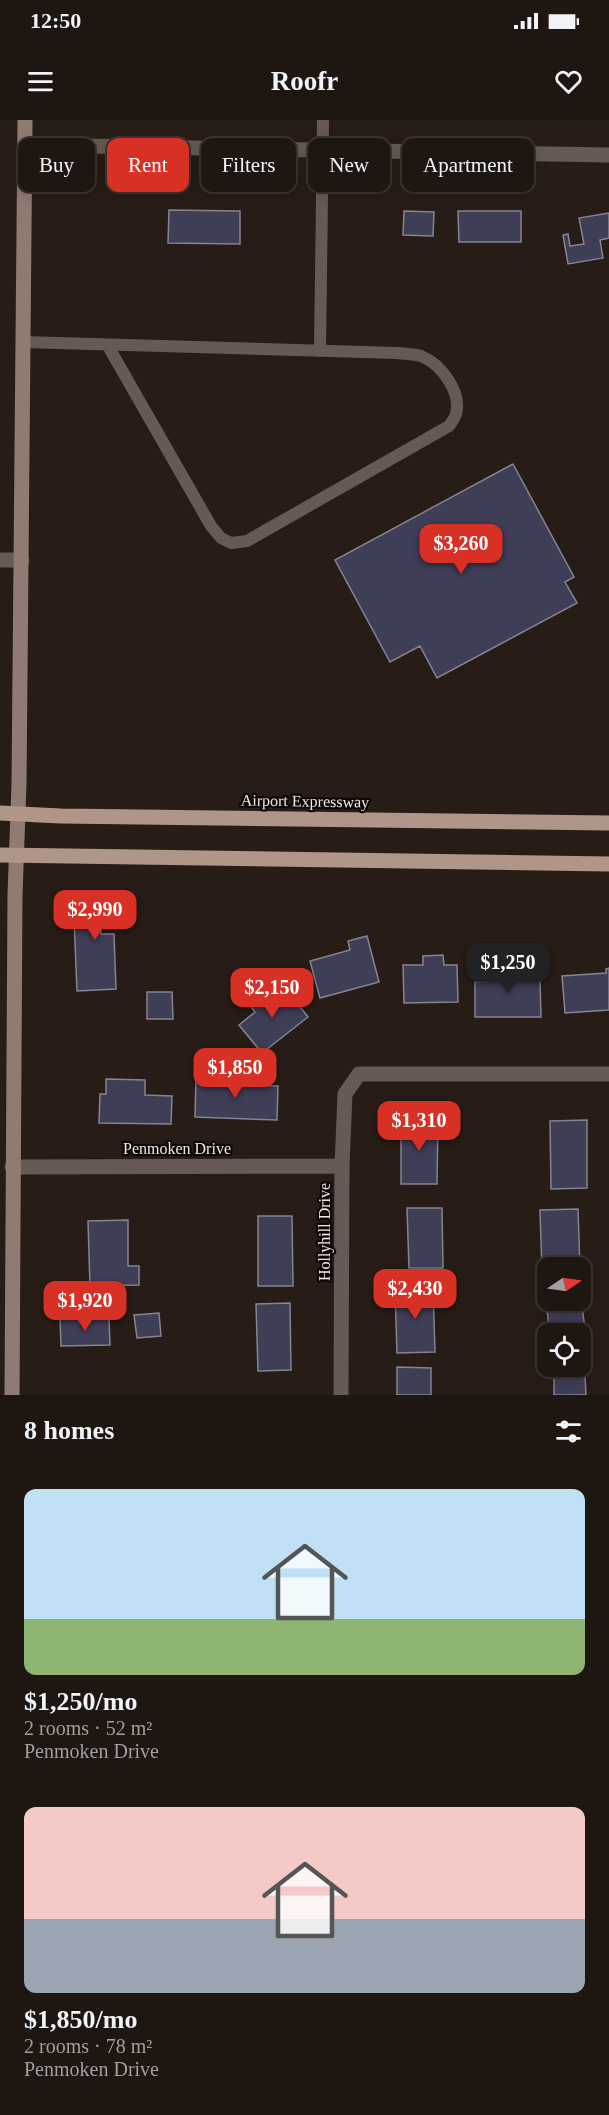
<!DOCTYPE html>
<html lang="en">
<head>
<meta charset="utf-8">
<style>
	:root { --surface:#1e1610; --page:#261f19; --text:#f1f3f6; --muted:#a19f9f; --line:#3c3530; --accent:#d93025 }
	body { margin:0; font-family:"Times New Roman",serif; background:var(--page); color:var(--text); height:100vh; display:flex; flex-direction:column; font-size:22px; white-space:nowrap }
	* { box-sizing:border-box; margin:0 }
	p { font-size:20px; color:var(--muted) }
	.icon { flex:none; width:33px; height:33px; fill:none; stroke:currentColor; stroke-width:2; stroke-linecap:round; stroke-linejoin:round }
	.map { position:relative; height:1275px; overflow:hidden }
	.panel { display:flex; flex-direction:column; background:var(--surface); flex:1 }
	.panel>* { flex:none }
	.top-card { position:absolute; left:18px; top:18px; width:573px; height:54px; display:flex; gap:12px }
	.needle { width:39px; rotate:77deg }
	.buttons { position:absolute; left:537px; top:1137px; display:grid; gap:12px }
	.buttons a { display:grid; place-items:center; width:54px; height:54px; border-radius:12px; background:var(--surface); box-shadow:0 3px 15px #0003,0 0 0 2px var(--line); font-size:30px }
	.price { position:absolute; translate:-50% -51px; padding:0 14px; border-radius:12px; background:var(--accent); color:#fff; font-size:20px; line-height:39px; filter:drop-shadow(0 2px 3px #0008) }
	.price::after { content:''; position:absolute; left:50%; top:36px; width:18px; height:14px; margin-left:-9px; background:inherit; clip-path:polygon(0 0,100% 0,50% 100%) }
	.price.selected { background:#222; color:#fff }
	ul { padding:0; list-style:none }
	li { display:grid; align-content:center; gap:12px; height:318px; padding:0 24px }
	li span { display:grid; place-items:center; height:186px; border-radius:12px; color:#555 }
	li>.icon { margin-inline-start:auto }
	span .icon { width:108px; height:108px; fill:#fffc; stroke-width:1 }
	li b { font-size:26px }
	h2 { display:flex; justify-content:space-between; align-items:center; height:72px; padding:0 24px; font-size:26px }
	.pill { padding:0 21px; border-radius:12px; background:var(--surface); box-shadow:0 3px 15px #0003,0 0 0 2px var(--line); font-size:21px; line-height:54px }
	.pill.selected { background:var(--accent); color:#fff }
	.status { display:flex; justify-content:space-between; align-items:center; height:42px; padding:0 30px; background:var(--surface); direction:ltr }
	.status svg { height:16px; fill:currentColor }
	header { display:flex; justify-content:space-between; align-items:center; height:78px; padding:0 24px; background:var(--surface); font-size:27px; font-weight:800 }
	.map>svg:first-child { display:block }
</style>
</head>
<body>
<div class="status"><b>12:50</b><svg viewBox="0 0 49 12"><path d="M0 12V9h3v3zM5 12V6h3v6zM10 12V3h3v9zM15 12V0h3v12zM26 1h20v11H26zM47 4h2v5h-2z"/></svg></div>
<header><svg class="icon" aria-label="menu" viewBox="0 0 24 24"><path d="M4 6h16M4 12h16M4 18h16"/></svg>Roofr<svg class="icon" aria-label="heart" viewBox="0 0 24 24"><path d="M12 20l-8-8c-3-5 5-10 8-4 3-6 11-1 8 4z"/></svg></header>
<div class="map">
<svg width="609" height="1275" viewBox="0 0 609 1275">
	<rect width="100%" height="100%" fill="#281d16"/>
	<!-- building -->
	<path fill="#3f3e57" stroke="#848493" stroke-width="1.5" d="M 169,90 L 240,91 L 240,124 L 168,123 Z
		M 404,91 L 434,92 L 433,116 L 403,115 Z
		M 458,91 L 521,91 L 521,122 L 459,122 Z
		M 609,93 L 609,118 L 600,120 L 603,138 L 568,144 L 563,115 L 568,114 L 570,126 L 584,124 L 579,98 Z
		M 513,344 L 574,457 L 565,462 L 577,483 L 437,558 L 420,526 L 390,542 L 335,440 Z
		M 118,773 L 119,801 L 100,802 L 101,814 L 114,814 L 116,869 L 77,871 L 73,775 Z
		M 367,816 L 379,862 L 320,878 L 310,841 L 350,830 L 348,821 Z
		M 443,835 L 444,845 L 457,845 L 458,882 L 404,883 L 403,845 L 423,845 L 423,836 Z
		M 497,842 L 524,842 L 524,860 L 540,860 L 541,897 L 475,897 L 475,862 L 497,861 Z
		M 609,848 L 609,890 L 565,893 L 562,856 L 606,853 L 606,849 Z
		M 284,867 L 308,897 L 262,933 L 239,905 L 255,892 L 249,884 L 265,871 L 270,878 Z
		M 147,872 L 172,872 L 173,899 L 147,899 Z
		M 196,957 L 250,959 L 250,965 L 278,966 L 277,1000 L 195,997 Z
		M 106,959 L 145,960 L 145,975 L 172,976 L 171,1004 L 99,1003 L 100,974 L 106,974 Z
		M 401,999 L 438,1000 L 437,1064 L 401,1064 Z
		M 587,1000 L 587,1068 L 551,1069 L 550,1001 Z
		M 407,1088 L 442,1088 L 443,1148 L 409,1148 Z
		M 578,1089 L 580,1148 L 548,1148 L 548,1152 L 542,1152 L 540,1090 Z
		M 258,1096 L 292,1096 L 293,1166 L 258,1166 Z
		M 128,1100 L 128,1146 L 139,1146 L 139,1165 L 90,1166 L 88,1101 Z
		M 433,1168 L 435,1232 L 397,1233 L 395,1169 Z
		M 580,1170 L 588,1233 L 580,1234 L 580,1214 L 550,1214 L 545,1174 L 548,1173 L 548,1180 L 580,1180 Z
		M 290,1183 L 291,1250 L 258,1251 L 256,1184 Z
		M 159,1193 L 161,1216 L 137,1218 L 134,1195 Z
		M 109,1198 L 110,1225 L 61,1226 L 60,1199 Z
		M 397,1247 L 431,1248 L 431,1275 L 397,1275 Z
		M 554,1255 L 585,1255 L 586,1275 L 554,1275 Z"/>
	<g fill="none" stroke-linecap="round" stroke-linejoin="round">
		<!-- lane -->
		<path stroke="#675a54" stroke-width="12" d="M 23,222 L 397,233 C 404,234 414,234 421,236 C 441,244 462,272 456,294 C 455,298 451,303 449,306 L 247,421 L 231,423 L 221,418 L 211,406 L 108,226
			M 320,231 L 323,0"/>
		<!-- street -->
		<path stroke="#675a54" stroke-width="15" d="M 26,25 L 609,35
			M 0,440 L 22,440
			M 12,1047 L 342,1046
			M 341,1275 L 342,1046 L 345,974 L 359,954 L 609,954"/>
		<!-- secondary -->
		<path stroke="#907b72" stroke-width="15" d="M 12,1275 L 15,775 L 19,664 L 25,0"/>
		<!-- primary -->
		<path stroke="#b09589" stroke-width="15" d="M 0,693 L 61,696 L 609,703
			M 0,735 L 609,744"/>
	</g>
	<g text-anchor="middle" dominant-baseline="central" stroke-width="4.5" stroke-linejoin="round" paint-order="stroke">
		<!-- street labels -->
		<g font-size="16" fill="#f0e8e3" stroke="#0d0806">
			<text transform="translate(305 681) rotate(1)">Airport Expressway</text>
			<text x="177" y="1028">Penmoken Drive</text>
			<text transform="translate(324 1112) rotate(-90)">Hollyhill Drive</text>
		</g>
	</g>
</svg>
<div class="buttons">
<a><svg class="needle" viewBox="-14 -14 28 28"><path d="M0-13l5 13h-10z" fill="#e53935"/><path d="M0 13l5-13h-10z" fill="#a19f9f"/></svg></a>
<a><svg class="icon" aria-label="locate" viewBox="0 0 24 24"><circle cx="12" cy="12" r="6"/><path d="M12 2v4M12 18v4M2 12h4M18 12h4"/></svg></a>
</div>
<b class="price" style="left:461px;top:455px">$3,260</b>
<b class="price" style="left:95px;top:821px">$2,990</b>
<b class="price selected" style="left:508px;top:874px">$1,250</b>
<b class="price" style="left:272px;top:899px">$2,150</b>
<b class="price" style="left:235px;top:979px">$1,850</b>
<b class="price" style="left:419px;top:1032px">$1,310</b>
<b class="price" style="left:415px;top:1200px">$2,430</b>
<b class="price" style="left:85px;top:1212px">$1,920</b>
<div class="top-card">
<a class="pill">Buy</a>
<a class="pill selected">Rent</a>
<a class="pill">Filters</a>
<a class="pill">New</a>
<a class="pill">Apartment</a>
</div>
</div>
<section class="panel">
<h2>8 homes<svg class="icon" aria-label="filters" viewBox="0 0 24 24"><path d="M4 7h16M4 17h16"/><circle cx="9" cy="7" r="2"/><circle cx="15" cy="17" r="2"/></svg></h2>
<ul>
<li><span style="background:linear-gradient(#bfe0f5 70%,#8fb573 0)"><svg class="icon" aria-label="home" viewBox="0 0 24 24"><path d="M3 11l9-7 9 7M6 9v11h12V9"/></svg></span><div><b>$1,250/mo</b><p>2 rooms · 52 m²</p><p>Penmoken Drive</p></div></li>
<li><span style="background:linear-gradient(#f6c9c9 60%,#9aa5b1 0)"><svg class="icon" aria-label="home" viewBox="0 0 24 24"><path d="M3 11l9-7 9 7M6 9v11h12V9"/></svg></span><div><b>$1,850/mo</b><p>2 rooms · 78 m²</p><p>Penmoken Drive</p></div></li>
</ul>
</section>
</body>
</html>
